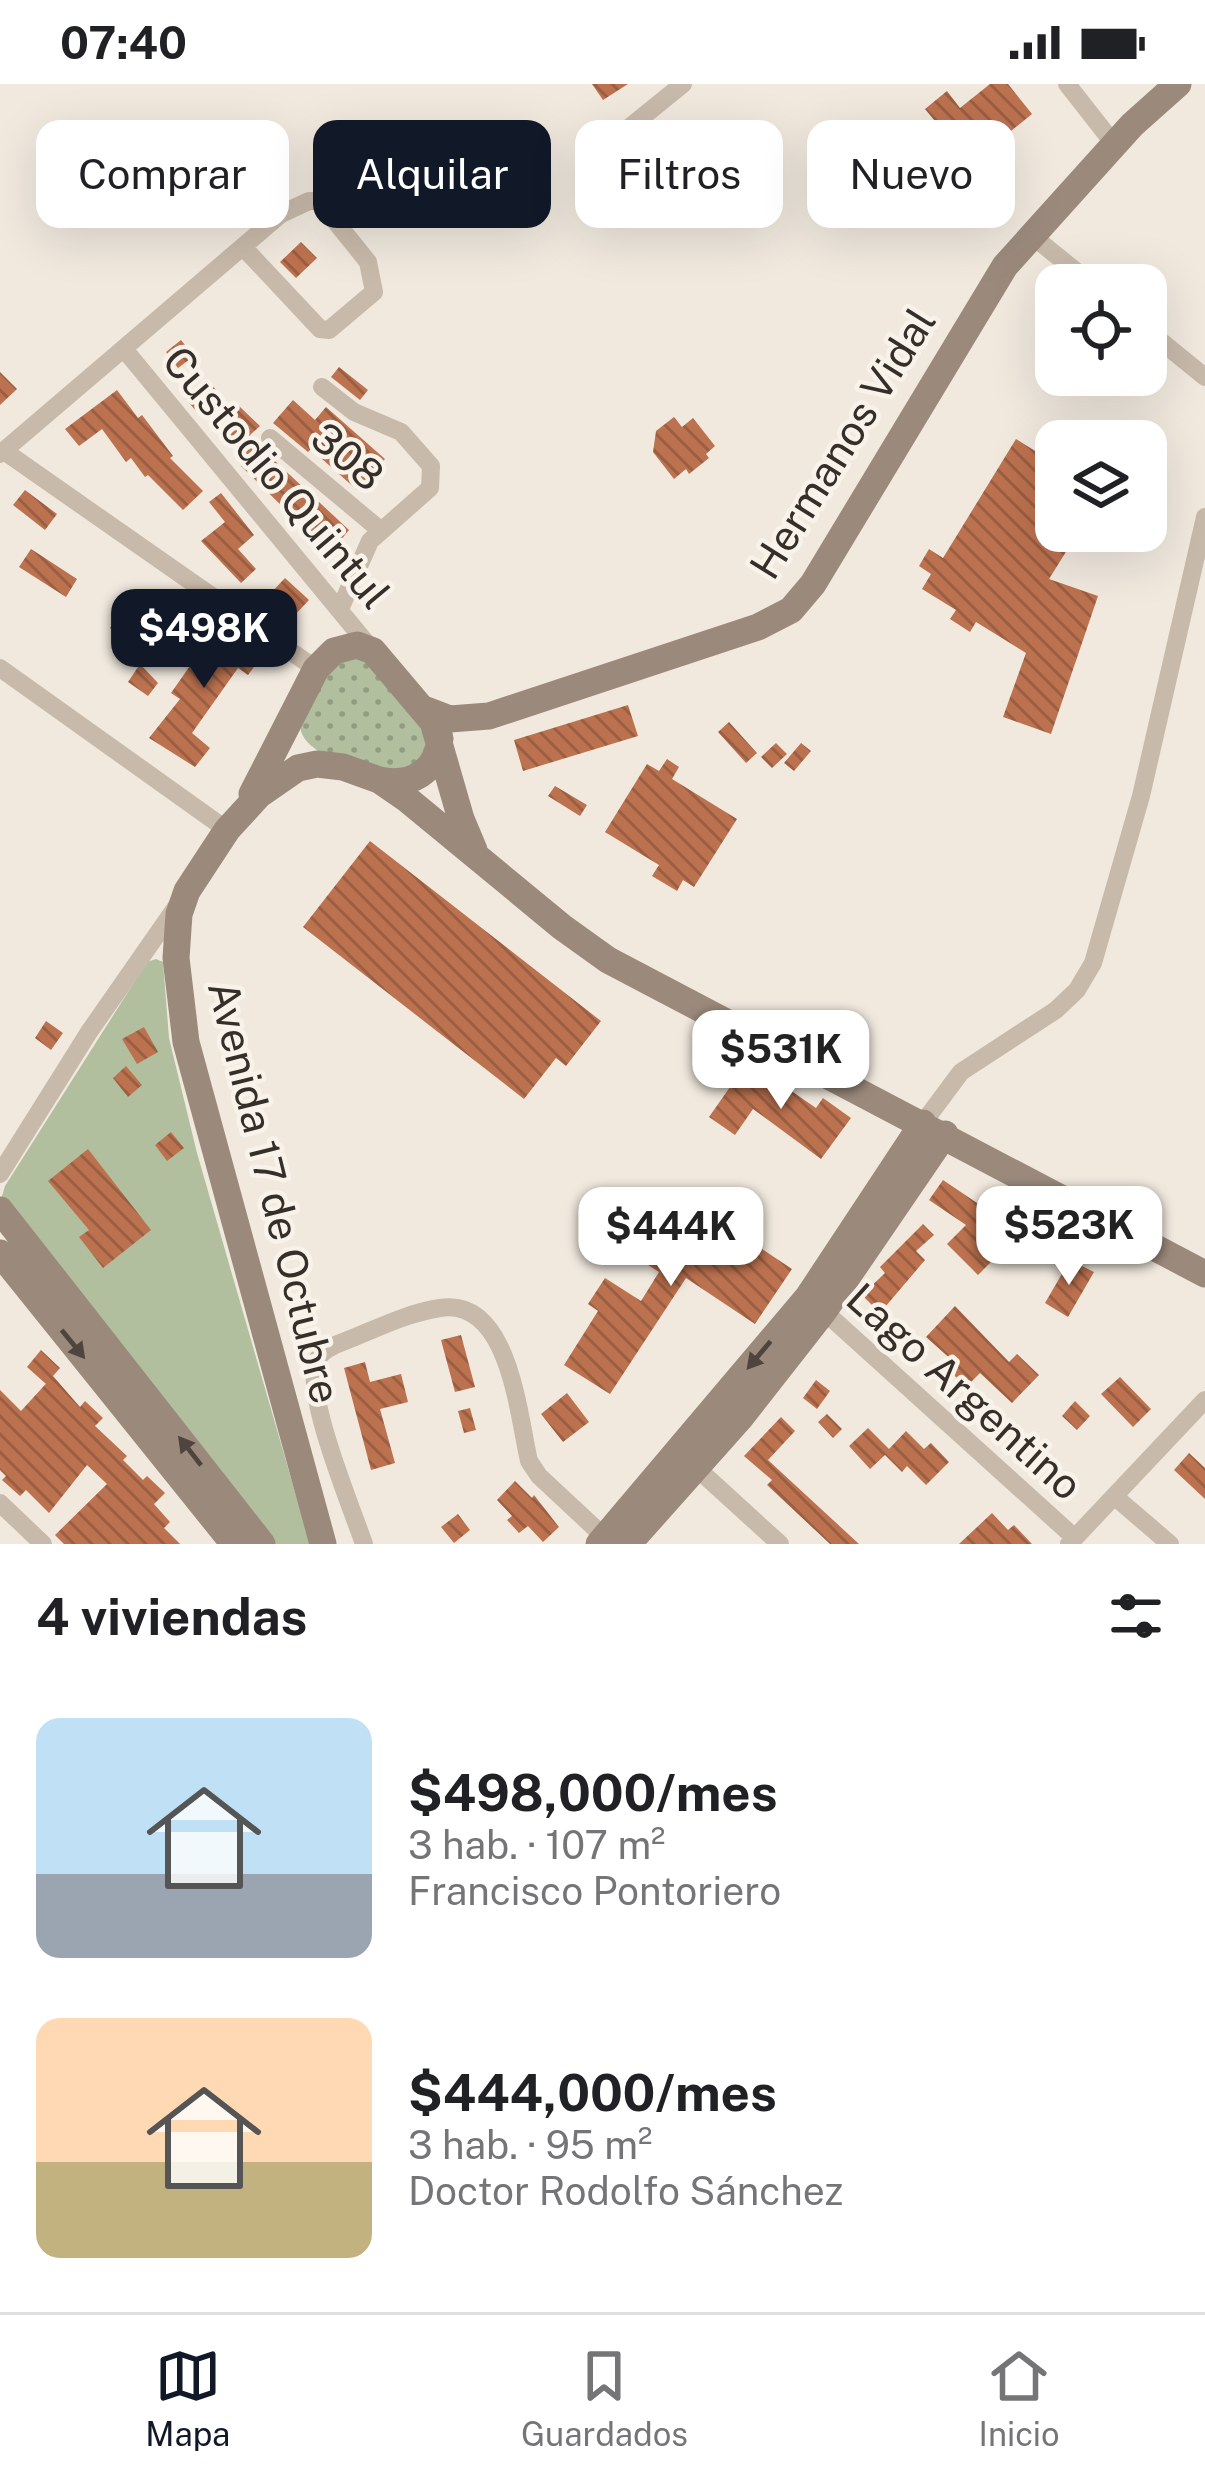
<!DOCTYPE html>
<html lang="es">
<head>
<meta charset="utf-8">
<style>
	:root { --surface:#fff; --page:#f2f2f2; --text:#202124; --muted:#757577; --line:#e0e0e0; --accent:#111827 }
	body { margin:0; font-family:"Public Sans",sans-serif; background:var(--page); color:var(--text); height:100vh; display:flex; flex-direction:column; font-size:45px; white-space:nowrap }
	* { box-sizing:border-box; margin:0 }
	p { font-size:39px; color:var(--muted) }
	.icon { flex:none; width:66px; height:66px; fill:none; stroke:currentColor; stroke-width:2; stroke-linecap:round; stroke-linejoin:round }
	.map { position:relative; height:1460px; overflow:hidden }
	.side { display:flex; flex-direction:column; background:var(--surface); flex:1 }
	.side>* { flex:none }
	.banner { position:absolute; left:36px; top:36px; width:1134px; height:108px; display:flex; gap:24px }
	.fabs { position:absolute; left:1035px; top:180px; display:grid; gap:24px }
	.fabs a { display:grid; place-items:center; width:132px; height:132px; border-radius:24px; background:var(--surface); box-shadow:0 12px 48px #0002; font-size:60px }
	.price { position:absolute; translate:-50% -102px; padding:0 27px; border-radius:24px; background:#fff; color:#222; font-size:39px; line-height:78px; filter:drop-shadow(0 3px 6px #0008) }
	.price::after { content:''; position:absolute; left:50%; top:72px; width:36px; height:27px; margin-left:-18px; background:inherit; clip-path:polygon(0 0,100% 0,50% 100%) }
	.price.current { background:var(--accent); color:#fff }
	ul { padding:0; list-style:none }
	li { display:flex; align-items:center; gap:36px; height:300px; padding:0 36px }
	li span { display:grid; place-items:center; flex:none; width:336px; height:240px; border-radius:24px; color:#555 }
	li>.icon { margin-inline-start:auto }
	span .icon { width:144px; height:144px; fill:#fffc; stroke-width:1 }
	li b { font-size:51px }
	h2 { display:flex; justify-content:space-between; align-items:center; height:144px; padding:0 36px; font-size:51px }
	.tag { padding:0 42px; border-radius:24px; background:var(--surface); box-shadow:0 12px 48px #0002; font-size:42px; line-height:108px }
	.tag.current { background:var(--accent); color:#fff }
	.status { display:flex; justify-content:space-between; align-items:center; height:84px; padding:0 60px; background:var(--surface); direction:ltr }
	.status svg { height:33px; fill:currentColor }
	.tabs { display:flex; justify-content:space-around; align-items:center; height:168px; border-top:3px solid var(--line); background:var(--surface); font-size:33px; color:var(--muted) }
	.tabs a { display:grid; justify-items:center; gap:6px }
	.tabs .current { color:var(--accent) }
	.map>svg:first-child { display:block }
</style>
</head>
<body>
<div class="status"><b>07:40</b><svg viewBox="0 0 49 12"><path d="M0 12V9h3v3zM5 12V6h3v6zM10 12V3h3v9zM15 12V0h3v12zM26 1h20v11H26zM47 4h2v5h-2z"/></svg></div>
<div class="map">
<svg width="1205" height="1460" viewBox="0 0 1205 1460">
	<defs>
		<pattern id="park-dots" width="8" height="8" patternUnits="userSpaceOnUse" patternTransform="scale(3)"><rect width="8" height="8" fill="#b1bf9e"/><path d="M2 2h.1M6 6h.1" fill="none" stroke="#919c81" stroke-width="1.8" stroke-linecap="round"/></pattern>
		<pattern id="building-back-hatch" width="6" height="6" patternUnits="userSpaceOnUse" patternTransform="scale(3)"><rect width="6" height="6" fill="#bd724f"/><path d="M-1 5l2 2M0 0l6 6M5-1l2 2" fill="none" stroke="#9a5e42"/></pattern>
	</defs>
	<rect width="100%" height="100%" fill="#f1e9de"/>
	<!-- green -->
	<path fill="#b1bf9e" d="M 156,875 L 163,878 L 169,954 L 197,1069 L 310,1460 L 270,1460 L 6,1123 L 2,1112 L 5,1102 L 147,878 Z"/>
	<!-- park -->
	<path fill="url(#park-dots)" d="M 343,572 L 373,577 L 425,640 L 426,671 L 401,691 C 367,682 274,674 307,618 C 316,602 331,587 343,572 Z"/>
	<!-- building -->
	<path fill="url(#building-back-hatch)" d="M 592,0 L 628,0 L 603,16 Z
		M 990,0 L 1008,0 L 1032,30 L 974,77 L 948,45 L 944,48 L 925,25 L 947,7 L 960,24 Z
		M 201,76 L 222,94 L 206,113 L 185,96 Z
		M 301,158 L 317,174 L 296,194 L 280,178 Z
		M 181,256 L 194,272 L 178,284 L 166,268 Z
		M 339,283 L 368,306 L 360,316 L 331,293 Z
		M 0,288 L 17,305 L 0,321 Z
		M 206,295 L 217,307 L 196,327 L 185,314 Z
		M 117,306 L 138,334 L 142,331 L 173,372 L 170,374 L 203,407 L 183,426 L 148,391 L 145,393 L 131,374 L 126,378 L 102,345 L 79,362 L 65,345 Z
		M 293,316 L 315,336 L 326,323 L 385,375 L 357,406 L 311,365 L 308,368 L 273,339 Z
		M 239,322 L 260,342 L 250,351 L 261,364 L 349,446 L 330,469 L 241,382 L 248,375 L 217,344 Z
		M 674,333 L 682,343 L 693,334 L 715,362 L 706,370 L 709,374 L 689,390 L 686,385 L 674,395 L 653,368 L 656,347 Z
		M 1016,355 L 1056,380 L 1056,447 L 1079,447 L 1049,495 L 1098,512 L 1051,650 L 1003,633 L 1026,569 L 976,538 L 970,548 L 950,535 L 956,526 L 922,505 L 931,490 L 919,482 L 929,465 L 943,474 Z
		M 25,406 L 57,430 L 45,446 L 13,421 Z
		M 221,409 L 254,451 L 238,465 L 256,485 L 241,499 L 201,457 L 225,438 L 209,418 Z
		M 31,465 L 77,495 L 66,513 L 19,483 Z
		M 285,494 L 309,516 L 293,533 L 269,511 Z
		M 131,518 L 155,538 L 134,564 L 110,544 Z
		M 222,536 L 257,560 L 253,566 L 262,572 L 248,591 L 238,584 L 192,649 L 210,664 L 195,683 L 149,654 L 180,615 L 171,609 Z
		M 140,580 L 158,599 L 148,612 L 128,598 Z
		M 628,621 L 638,652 L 523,687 L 514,656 Z
		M 729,638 L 757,669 L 746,679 L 718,648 Z
		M 776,659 L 787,670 L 772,684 L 761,673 Z
		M 801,659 L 811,667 L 794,687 L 784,679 Z
		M 667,675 L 679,683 L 672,695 L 737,735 L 694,803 L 683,796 L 677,807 L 652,792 L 659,781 L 605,748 L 647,680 L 659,687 Z
		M 555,702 L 587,721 L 580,732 L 548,712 Z
		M 370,757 L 601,937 L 566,982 L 556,974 L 524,1015 L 303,843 Z
		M 46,937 L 63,949 L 51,966 L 35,954 Z
		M 144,943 L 158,968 L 137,980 L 122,955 Z
		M 126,982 L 142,1001 L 128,1013 L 113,994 Z
		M 744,983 L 773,1003 L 777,997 L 816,1024 L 823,1014 L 851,1034 L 821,1075 L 753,1025 L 735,1051 L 709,1033 Z
		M 171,1048 L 184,1064 L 167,1077 L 155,1061 Z
		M 88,1065 L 151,1146 L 103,1184 L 79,1153 L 89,1146 L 48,1097 Z
		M 943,1096 L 983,1123 L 1015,1154 L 978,1191 L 947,1160 L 966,1141 L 929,1116 Z
		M 648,1115 L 667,1128 L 672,1119 L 743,1167 L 750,1157 L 792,1185 L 755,1240 L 686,1194 L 610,1310 L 564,1281 L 598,1227 L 588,1220 L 605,1194 L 641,1217 L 659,1188 L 631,1170 L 636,1163 L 632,1160 L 644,1141 L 635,1134 Z
		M 923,1140 L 934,1151 L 916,1167 L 925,1176 L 880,1229 L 862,1211 L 885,1189 L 880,1183 Z
		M 1070,1176 L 1094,1188 L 1068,1233 L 1045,1219 Z
		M 955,1222 L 1009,1278 L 1017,1270 L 1039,1291 L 1012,1319 L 980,1289 L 966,1303 L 947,1284 L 954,1278 L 926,1253 Z
		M 461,1251 L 475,1303 L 455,1308 L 441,1256 Z
		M 41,1266 L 60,1284 L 46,1300 L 27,1283 Z
		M 365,1278 L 370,1298 L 401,1290 L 408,1318 L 380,1325 L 395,1379 L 371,1386 L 344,1284 Z
		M 53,1292 L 80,1323 L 85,1317 L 103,1334 L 95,1342 L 127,1372 L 123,1376 L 143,1396 L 147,1392 L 165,1409 L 154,1420 L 170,1438 L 164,1444 L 180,1460 L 64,1460 L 55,1451 L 107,1400 L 87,1381 L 49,1429 L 26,1406 L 20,1412 L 2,1396 L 6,1392 L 0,1386 L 0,1306 L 21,1327 Z
		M 1120,1293 L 1151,1325 L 1133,1343 L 1101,1310 Z
		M 816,1296 L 830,1307 L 817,1325 L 803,1314 Z
		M 567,1309 L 589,1338 L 563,1358 L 541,1330 Z
		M 1075,1317 L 1090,1332 L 1077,1346 L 1062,1332 Z
		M 470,1324 L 476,1346 L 464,1349 L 458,1327 Z
		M 827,1330 L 842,1345 L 833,1354 L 818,1338 Z
		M 781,1333 L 795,1347 L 768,1376 L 859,1460 L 830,1460 L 767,1401 L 772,1396 L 744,1372 Z
		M 868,1344 L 889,1365 L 906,1347 L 924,1365 L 931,1359 L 949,1378 L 926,1401 L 907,1382 L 902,1388 L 885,1371 L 870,1385 L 849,1362 Z
		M 1189,1369 L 1205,1384 L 1205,1415 L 1174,1386 Z
		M 515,1397 L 532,1414 L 534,1411 L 559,1443 L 543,1458 L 528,1442 L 519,1449 L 507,1436 L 512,1432 L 497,1416 Z
		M 992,1429 L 1008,1446 L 1014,1441 L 1032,1460 L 959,1460 Z
		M 458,1430 L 470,1446 L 454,1459 L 441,1443 Z"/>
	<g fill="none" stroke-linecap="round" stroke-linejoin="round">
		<!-- street -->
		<path stroke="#c8baaa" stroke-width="18" d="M 1067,0 L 1114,60
			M 620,51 L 683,0
			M 1030,150 L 1093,201
			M 1146,245 L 1205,293
			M 124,265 L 373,567
			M 322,303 L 354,328 L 401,348 L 431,382 L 430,404 L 370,457 L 340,525
			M 270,354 L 379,445
			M 4,367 L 316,585
			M 0,370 L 281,130 L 309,117 L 319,117 L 368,178 L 374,208 L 329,246 L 320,245 L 243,163
			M 0,584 L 227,746
			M 923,1039 L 961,988 L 1056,926 L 1077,906 L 1093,879 L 1141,712 L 1205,433
			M 0,1090 L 89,948 L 179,819
			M 816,1220 L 1075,1454
			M 690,1378 L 780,1460
			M 1114,1412 L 1170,1460
			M 0,1419 L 43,1460
			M 364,1460 C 351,1422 306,1315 316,1280 C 319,1269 325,1267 335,1261 C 368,1249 405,1229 440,1224 C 509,1213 518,1329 529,1377 L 539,1392 L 612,1460
			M 1069,1460 L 1205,1316"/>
		<!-- secondary -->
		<path stroke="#9b8a7c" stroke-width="27" d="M 424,625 L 450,635 L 489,632 L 758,543 L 791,526 L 813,500 L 1005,182 L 1132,41 L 1178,0
			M 379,696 C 411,703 437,688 440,654
			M 252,710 L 316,585 L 334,567 L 357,561 L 373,567 L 433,638 L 461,735 L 474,766
			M 0,1126 L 262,1460
			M 0,1169 L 234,1460
			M 323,1460 L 186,958 L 176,874 L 179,830 L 187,807 L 227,746 L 259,711 L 298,684 L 317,680 L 343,683 L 379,696 L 408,716 L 562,843 L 608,876 L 1205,1190
			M 599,1460 L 808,1213 L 923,1039
			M 628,1460 L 741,1333 L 824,1227 L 945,1050"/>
	</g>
	<!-- one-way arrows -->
	<defs><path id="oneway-solid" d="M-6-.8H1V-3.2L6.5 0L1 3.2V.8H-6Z" transform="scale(3)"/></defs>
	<g fill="#4f453e">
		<use href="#oneway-solid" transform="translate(73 1260) rotate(51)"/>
		<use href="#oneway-solid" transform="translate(759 1271) rotate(130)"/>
		<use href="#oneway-solid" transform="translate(190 1367) rotate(-128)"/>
	</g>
	<g text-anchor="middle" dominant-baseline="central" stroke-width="9" stroke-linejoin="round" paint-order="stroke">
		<!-- street labels -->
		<g font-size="42" fill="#362e29" stroke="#f8f3ea">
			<text transform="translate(842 359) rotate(-58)">Hermanos Vidal</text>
			<text transform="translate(348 372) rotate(40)">308</text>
			<text transform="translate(277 393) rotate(50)">Custodio Quintul</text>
			<text transform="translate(275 1108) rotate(76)">Avenida 17 de Octubre</text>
			<text transform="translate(965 1307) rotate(42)">Lago Argentino</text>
		</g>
	</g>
</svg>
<div class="fabs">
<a><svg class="icon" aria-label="locate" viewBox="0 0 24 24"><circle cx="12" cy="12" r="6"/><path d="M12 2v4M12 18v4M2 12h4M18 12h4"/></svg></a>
<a><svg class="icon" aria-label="layers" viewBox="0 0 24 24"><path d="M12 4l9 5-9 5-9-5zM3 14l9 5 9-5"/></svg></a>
</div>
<b class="price current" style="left:204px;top:607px">$498K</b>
<b class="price" style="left:781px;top:1028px">$531K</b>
<b class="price" style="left:1069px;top:1204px">$523K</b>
<b class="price" style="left:671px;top:1205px">$444K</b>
<div class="banner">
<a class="tag">Comprar</a>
<a class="tag current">Alquilar</a>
<a class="tag">Filtros</a>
<a class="tag">Nuevo</a>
</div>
</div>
<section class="side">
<h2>4 viviendas<svg class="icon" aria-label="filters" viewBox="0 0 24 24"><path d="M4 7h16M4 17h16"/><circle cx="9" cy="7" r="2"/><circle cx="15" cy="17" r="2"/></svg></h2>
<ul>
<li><span style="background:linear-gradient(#bfe0f5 65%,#9aa5b1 0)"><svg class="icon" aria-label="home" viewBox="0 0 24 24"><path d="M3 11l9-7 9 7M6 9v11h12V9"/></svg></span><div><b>$498,000/mes</b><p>3 hab. · 107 m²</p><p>Francisco Pontoriero</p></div></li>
<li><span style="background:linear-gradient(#ffd9b3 60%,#c2b280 0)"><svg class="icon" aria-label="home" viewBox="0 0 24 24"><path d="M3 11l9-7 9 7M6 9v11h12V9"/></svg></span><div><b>$444,000/mes</b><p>3 hab. · 95 m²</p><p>Doctor Rodolfo Sánchez</p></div></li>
</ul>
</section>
<nav class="tabs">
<a class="current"><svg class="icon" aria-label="map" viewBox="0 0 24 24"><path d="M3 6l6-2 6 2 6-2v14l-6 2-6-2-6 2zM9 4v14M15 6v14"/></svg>Mapa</a>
<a><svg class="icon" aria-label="saved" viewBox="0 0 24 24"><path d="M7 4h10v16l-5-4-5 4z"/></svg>Guardados</a>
<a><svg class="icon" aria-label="home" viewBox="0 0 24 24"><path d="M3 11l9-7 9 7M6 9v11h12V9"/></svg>Inicio</a>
</nav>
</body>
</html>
